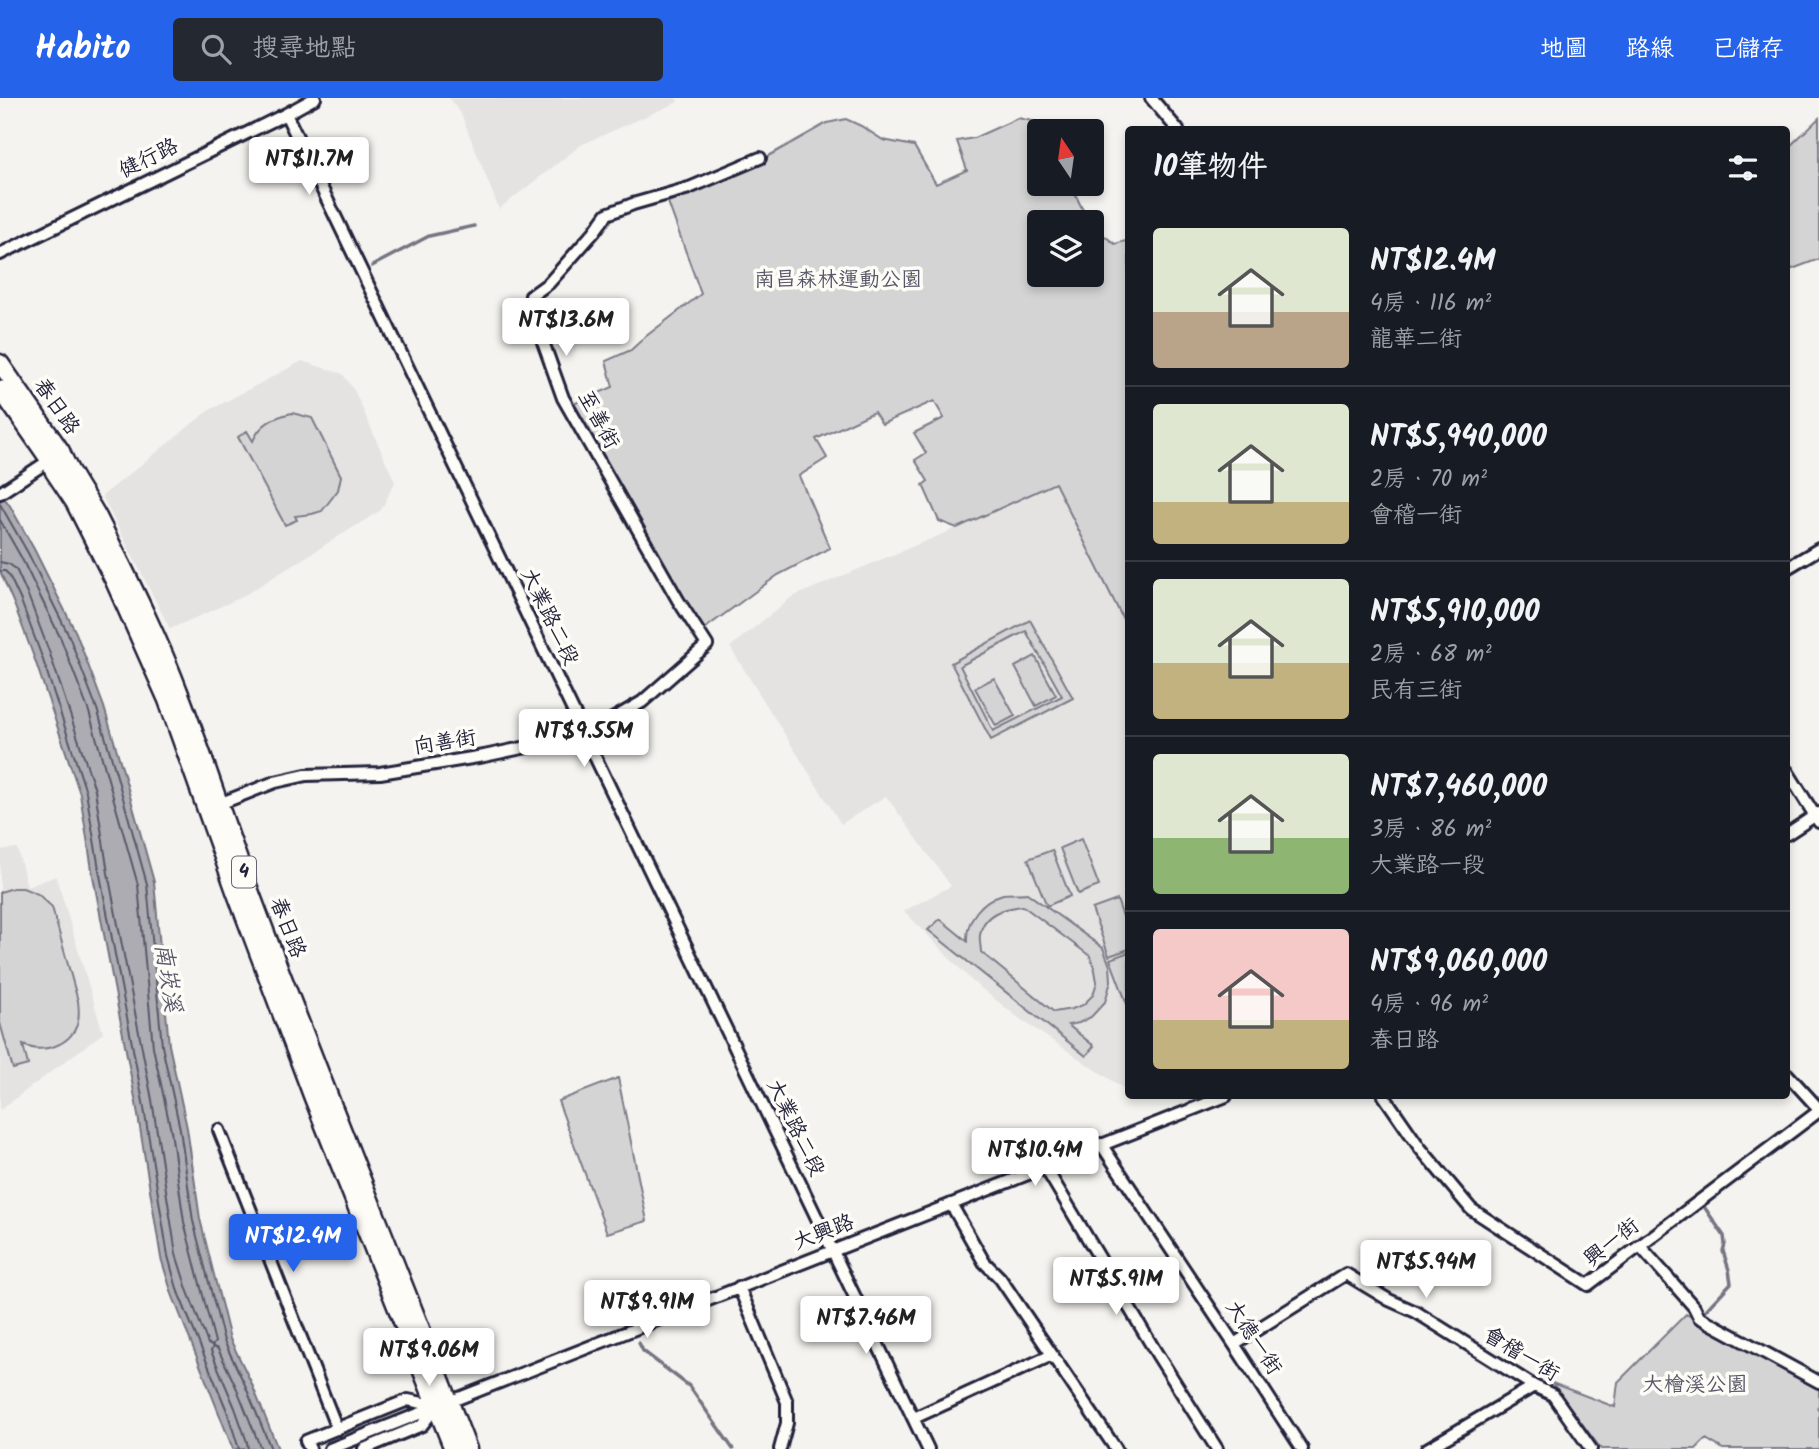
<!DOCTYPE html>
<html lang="zh-TW">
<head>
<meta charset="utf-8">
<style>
	:root { --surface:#171b24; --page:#242831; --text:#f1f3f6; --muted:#9ea1a6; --line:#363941; --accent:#2563eb }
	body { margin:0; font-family:Kalam,"LXGW WenKai TC",sans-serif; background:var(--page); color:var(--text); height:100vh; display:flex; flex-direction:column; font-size:26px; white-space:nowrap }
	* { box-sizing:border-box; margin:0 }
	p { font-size:23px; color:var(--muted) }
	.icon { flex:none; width:38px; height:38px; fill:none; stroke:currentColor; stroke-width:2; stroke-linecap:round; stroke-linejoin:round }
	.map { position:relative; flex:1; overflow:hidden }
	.sheet { position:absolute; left:1125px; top:28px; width:665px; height:973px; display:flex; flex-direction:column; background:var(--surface); border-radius:7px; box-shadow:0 4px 10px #0003 }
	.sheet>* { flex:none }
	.needle { width:46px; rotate:347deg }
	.fabs { position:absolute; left:1027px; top:21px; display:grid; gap:14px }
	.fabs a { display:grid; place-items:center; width:77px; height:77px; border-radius:7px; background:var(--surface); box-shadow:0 4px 10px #0003; font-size:35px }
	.price { position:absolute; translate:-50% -60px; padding:0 16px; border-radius:7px; background:#fff; color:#222; font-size:23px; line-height:46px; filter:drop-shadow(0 2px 4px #0008) }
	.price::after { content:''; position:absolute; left:50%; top:42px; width:21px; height:16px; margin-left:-10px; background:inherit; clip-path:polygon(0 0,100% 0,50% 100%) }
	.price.active { background:var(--accent); color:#fff }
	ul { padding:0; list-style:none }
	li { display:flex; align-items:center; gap:21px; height:175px; padding:0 28px }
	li+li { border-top:2px solid var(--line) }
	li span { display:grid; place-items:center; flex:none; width:196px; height:140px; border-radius:7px; color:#555 }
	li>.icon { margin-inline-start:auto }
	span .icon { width:84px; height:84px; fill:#fffc; stroke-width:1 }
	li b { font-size:30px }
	h2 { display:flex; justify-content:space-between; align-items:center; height:84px; padding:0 28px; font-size:30px }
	header { display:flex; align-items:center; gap:42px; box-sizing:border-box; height:98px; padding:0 35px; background:var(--accent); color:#fff }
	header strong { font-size:33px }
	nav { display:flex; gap:38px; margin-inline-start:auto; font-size:24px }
	.search { width:490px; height:63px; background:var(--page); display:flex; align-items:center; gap:18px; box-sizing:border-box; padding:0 24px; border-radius:7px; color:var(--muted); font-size:26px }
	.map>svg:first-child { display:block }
</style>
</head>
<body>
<header>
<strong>Habito</strong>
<div class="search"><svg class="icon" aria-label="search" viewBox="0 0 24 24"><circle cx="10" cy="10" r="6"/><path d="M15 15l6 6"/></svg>搜尋地點</div>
<nav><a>地圖</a><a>路線</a><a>已儲存</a></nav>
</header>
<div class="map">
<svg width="1819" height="1351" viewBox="0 0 1819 1351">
	<rect width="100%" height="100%" fill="#f4f3ef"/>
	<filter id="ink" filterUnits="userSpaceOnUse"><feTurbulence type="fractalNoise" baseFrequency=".0143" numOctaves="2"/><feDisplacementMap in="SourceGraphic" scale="14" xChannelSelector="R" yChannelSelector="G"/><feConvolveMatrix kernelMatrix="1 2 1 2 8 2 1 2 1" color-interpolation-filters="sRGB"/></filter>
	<g filter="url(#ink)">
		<!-- built -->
		<path fill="#e4e3e2" d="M 449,0 L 676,0 L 678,4 L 581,47 L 499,111 L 461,16 Z
			M 302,263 L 343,276 L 355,294 L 395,384 L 381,412 L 240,500 L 170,531 L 102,398 L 208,313 Z
			M 1055,385 L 1129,532 L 1129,994 L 1020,921 L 972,883 L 904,813 L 951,788 L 886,698 L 841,726 L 730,549 L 792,499 L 957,430 Z
			M 17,750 L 27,789 L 56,778 L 103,935 L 0,1012 L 0,752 Z"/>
		<!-- green -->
		<path fill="#d5d4d5" stroke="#7c7b88" stroke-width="2" fill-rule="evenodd" d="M 1018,20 L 1036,24 L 1041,33 L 1040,33 L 1040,86 L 1070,86 L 1089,124 L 1040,124 L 1040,177 L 1092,177 L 1092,128 L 1115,146 L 1129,142 L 1129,533 L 1055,385 L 957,430 L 939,423 L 923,387 L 928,383 L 915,362 L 926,355 L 914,335 L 944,320 L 934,303 L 882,326 L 874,314 L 816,341 L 827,360 L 799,378 L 830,450 L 778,477 L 704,531 L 642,431 L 571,307 L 613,289 L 606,263 L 631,252 L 645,239 L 701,196 L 668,104 L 731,79 L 827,25 L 846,21 L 861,28 L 883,42 L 914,48 L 936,86 L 967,72 L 957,43 L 974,40 Z
			M 1819,20 L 1819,161 L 1787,173 L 1787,51 Z
			M 292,315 L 312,320 L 341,378 L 338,392 L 322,413 L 312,416 L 295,418 L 297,422 L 285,427 L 238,339 L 247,333 L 253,343 C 260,326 274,319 292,315 Z
			M 1030,522 L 1073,600 L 991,642 L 951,565 ZM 1026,533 L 1062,598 L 993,633 L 960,568 Z
			M 1035,558 L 1056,597 L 1036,608 L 1015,569 Z
			M 994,580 L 1015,618 L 996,628 L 975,590 Z
			M 1081,741 L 1099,788 L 1078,796 L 1060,750 Z
			M 1052,752 L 1070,798 L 1047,808 L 1028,761 Z
			M 13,790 L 23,790 L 38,796 L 52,809 L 78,903 C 79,911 80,919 77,927 C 69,948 43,956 23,947 L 28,967 L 13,971 L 0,925 L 0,794 Z
			M 1027,795 L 1103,850 L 1110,868 L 1111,883 L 1105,904 L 1091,919 L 1079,925 L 1068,927 L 1094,948 L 1086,958 L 928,832 L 940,821 L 967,843 C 966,821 982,802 1003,796 C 1010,795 1019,796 1027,795 ZM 1023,808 L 1090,858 L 1095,872 L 1097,884 L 1093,897 L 1083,907 L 1072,911 L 1054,914 L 981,854 C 981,849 979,842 980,837 C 983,815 1004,810 1023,808 Z
			M 1117,802 L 1129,835 L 1129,851 L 1109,858 L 1092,811 Z
			M 1129,854 L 1129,905 L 1127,906 L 1110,861 Z
			M 618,980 L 647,1123 L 607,1135 L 558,1003 Z
			M 1686,1216 L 1819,1290 L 1819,1307 L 1817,1310 L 1819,1312 L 1819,1351 L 1723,1351 L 1706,1341 L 1696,1351 L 1601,1351 L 1552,1285 L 1615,1309 L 1618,1284 Z"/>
		<!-- water -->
		<path fill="#acacb2" stroke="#757582" stroke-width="2" d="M 0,395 L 9,406 L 34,451 L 76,535 L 104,609 L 123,673 L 154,784 L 169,947 L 187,1030 L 200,1121 L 230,1241 L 251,1284 L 278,1351 L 233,1351 L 172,1196 L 161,1160 L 136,1005 L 93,778 L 80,696 L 35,562 L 14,506 L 0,473 Z"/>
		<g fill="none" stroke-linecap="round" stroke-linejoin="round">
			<!-- shore -->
			<path stroke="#59596b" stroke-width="2" d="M 0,406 L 28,455 L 69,538 L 97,611 L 116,675 L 147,786 L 162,948 L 180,1031 L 193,1123 L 224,1243 L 245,1287 L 271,1351
				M 0,422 L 21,459 L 61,541 L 89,614 L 138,787 L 153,949 L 171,1033 L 184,1124 L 215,1244 L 212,1248 L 208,1246 L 187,1191 L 176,1156 L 152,1002 L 108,775 L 95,692 L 50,556 L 29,500 L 16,471 L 9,466 L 0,464
				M 0,473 L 5,473 L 9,477 L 21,503 L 42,559 L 86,694 L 100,777 L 143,1004 L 168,1158 L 178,1194 L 227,1313 L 239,1351
				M 248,1351 L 247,1344 L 235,1310 L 211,1253 L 213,1249 L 218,1251 L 237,1291 L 261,1351"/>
			<!-- stream -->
			<path stroke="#757582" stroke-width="3.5" d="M 372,168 L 429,138 L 474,128
				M 1705,1110 L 1724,1138 L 1725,1146 L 1723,1153 L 1729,1172 L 1731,1185 L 1705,1213
				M 639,1245 L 643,1253 L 689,1288 L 733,1351"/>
			<defs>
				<path id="minor" d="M 1151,0 L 1178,32
					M 286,16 L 928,1351
					M 0,156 L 286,16 L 315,0
					M 0,395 L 53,360
					M 1787,470 L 1819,451
					M 1787,673 L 1819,724
					M 214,708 L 275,684 L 306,677 L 380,675 L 484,658 L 585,637 L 642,604 L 707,547 L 678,502 L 563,300 L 543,244 L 531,198 L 549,185 L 594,134 L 607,116 L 633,106 L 689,90 L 760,60
					M 1787,736 L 1819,715
					M 1787,976 L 1819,1011
					M 1384,998 L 1420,1050 L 1471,1111 L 1588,1187 L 1819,1013
					M 219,1032 L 337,1331
					M 1101,1046 L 1234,1246 L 1302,1351
					M 1045,1069 L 1157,1256 L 1217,1351
					M 951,1106 L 984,1164 L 1000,1180 L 1116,1351
					M 1640,1148 L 1694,1209 L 1699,1219 L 1819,1284
					M 739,1189 L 787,1304 L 787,1325 L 780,1351
					M 1234,1246 L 1346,1176 L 1389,1202 L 1416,1214 L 1534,1288 L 1553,1297 L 1591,1351
					M 914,1320 L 1052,1257
					M 310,1351 L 306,1343 L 408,1302 L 437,1308 L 422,1327 L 364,1351
					M 330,1351 L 1226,998
					M 1427,1351 L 1534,1288"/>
				<path id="primary" d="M 0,265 L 61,353 C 69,376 86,397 98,419 C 127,477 157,535 180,596 C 205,660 225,726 249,790 C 319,978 396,1164 468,1351
					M 0,291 L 50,363 L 54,374 L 74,404 L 114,483 L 167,602 L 235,793 L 313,1000 L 453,1351"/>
			</defs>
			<!-- minor casing -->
			<use href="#minor" stroke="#22223b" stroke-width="16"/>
			<!-- primary casing -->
			<use href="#primary" stroke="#22223b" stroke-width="21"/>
			<!-- minor -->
			<use href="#minor" stroke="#fdfcf7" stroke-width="10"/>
			<!-- primary -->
			<use href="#primary" stroke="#fdfcf7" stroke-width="16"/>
		</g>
	</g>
	<g text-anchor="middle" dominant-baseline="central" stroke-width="7" stroke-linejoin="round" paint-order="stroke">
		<!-- shield labels -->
		<rect fill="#fdfcf7" stroke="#646373" stroke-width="2" x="232" y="758.5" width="24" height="31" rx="5"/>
		<g font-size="19" font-weight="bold" fill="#22223b">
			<text x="244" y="774">4</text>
		</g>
		<!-- street labels -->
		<g font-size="21" fill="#22223b" stroke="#fdfcf7">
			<text transform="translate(149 61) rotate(-26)">健行路</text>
			<text transform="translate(56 309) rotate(55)">春日路</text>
			<text transform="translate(598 322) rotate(62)">至善街</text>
			<text transform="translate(549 519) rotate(64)">大業路二段</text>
			<text transform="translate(445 645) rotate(-9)">向善街</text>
			<text transform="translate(287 830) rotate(69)">春日路</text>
			<text transform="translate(795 1030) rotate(64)">大業路二段</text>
			<text transform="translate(824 1135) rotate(-21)">大興路</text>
			<text transform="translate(1612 1145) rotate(-38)">興一街</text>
			<text transform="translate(1253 1240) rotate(57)">大德一街</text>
			<text transform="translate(1521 1257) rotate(31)">會稽一街</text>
		</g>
		<!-- park labels -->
		<g font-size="21" fill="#585769" stroke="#fdfcf7">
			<text x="838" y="182">南昌森林運動公園</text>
			<text x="1695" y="1287">大檜溪公園</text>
		</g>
		<!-- water labels -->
		<g font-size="23" font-style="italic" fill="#59596b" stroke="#fdfcf7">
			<text transform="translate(167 880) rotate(81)">南崁溪</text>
		</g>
	</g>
</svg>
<div class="fabs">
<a><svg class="needle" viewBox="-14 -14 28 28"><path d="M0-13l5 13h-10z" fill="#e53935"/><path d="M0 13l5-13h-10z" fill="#9ea1a6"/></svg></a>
<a><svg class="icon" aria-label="layers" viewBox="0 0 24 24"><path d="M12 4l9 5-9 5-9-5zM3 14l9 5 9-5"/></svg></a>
</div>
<b class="price" style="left:309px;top:99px">NT$11.7M</b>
<b class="price" style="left:566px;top:260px">NT$13.6M</b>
<b class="price" style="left:584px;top:671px">NT$9.55M</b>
<b class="price" style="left:1035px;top:1090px">NT$10.4M</b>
<b class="price active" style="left:293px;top:1176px">NT$12.4M</b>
<b class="price" style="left:1426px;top:1202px">NT$5.94M</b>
<b class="price" style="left:1116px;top:1219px">NT$5.91M</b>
<b class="price" style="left:647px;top:1242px">NT$9.91M</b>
<b class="price" style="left:866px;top:1258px">NT$7.46M</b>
<b class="price" style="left:429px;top:1290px">NT$9.06M</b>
<section class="sheet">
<h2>10筆物件<svg class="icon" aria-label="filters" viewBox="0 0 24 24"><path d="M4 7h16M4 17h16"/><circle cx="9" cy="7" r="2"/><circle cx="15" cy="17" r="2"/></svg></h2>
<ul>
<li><span style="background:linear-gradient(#dfe7d0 60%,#b9a48a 0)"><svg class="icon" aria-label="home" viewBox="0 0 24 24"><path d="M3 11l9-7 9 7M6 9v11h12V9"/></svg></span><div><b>NT$12.4M</b><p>4房 · 116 m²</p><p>龍華二街</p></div></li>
<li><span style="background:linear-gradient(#dfe7d0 70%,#c2b280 0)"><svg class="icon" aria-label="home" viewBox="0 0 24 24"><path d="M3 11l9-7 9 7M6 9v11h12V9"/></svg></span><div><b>NT$5,940,000</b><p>2房 · 70 m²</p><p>會稽一街</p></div></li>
<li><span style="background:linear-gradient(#dfe7d0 60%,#c2b280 0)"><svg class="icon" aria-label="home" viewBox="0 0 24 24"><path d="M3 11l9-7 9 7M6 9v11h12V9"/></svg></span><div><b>NT$5,910,000</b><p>2房 · 68 m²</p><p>民有三街</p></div></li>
<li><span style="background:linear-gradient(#dfe7d0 60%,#8fb573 0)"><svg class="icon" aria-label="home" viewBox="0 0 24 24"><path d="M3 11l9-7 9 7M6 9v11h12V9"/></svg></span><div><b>NT$7,460,000</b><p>3房 · 86 m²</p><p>大業路一段</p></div></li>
<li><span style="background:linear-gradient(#f6c9c9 65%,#c2b280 0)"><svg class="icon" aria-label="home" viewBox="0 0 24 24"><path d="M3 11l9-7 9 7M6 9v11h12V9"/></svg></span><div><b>NT$9,060,000</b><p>4房 · 96 m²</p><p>春日路</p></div></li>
</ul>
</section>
</div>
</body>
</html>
